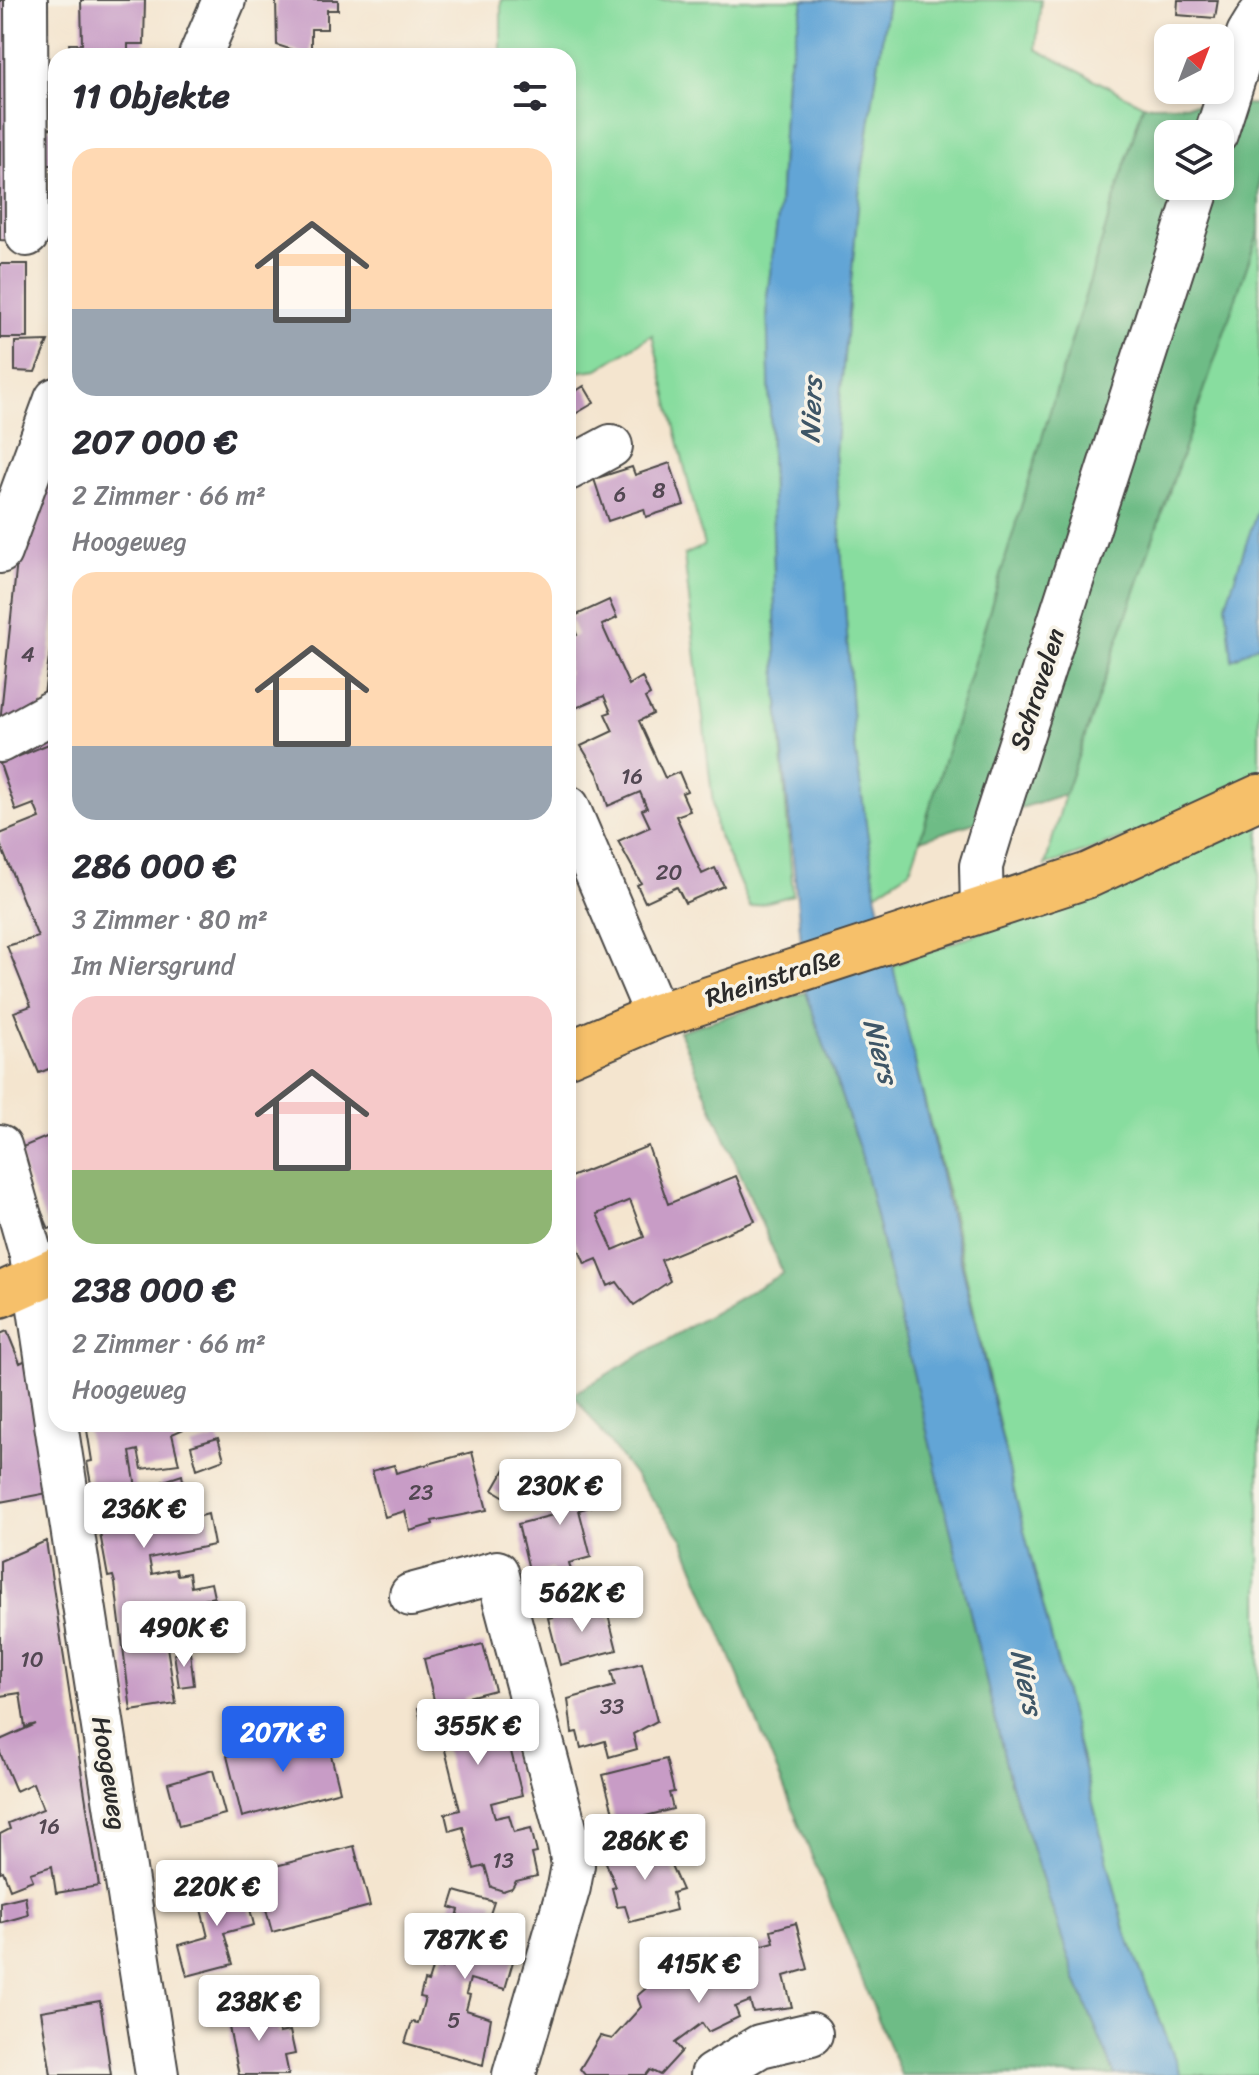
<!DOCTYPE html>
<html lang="de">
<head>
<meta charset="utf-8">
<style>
	:root { --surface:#fff; --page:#f2f2f3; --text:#2b2b33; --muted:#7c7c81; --accent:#2563eb }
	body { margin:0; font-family:Sriracha,sans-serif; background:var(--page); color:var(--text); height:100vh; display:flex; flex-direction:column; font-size:30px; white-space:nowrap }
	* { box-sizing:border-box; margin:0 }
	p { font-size:26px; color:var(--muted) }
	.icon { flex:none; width:44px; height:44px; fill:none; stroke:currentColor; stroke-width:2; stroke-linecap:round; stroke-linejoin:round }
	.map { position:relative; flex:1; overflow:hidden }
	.panel { position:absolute; left:48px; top:48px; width:528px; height:1384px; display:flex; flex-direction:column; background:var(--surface); border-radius:24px; box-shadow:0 4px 12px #0003 }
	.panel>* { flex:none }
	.needle { width:52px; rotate:42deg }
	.controls { position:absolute; left:1154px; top:24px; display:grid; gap:16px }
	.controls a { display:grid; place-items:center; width:80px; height:80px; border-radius:16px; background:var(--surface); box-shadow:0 4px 12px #0003; font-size:40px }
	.price { position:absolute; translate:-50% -68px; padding:0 18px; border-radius:8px; background:#fff; color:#222; font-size:26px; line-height:52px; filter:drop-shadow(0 2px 4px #0008) }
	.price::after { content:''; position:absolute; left:50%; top:48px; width:24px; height:18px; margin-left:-12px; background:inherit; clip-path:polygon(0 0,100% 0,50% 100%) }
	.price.on { background:var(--accent); color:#fff }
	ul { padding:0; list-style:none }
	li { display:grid; align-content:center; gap:16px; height:424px; padding:0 24px }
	li span { display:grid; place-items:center; height:248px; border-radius:24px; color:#555 }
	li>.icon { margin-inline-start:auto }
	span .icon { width:144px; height:144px; fill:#fffc; stroke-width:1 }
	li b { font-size:34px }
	h2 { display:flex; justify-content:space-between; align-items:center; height:96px; padding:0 24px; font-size:34px }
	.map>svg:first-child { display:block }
</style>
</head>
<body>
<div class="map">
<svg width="1259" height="2075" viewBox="0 0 1259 2075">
	<rect width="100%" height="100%" fill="#f7f3e8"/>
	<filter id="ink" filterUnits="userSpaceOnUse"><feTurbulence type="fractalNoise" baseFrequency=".0125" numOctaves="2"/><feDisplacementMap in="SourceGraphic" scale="16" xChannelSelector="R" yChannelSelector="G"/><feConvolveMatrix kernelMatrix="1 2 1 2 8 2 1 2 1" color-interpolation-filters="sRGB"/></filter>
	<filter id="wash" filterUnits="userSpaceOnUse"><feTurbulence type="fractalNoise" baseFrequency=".006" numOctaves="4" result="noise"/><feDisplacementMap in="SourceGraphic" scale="32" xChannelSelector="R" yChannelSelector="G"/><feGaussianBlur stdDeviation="1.8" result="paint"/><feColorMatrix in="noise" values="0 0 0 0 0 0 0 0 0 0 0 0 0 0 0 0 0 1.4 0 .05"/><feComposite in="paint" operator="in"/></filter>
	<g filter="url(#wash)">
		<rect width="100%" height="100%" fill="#f4e5cf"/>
		<!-- green -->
		<path fill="#88dd9f" stroke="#5a8465" stroke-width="2" d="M 501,0 L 804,0 L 786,76 L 779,209 L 767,296 L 777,692 L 793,895 L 750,907 L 716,829 L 684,555 L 704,546 L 652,335 L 598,369 L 568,373 L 568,56 L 501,56 Z
			M 888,0 L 1041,0 L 1036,49 L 1143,105 L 920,841 L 910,870 L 876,893 L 854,740 L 835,453 L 860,185 Z
			M 1259,231 L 1259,505 L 1251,534 L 1233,659 L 1259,644 L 1259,789 L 1045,866 L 1065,794 Z
			M 1259,799 L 1259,2075 L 1181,2075 L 1125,1930 L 1014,1491 L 949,1199 L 891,966 L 1167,862 Z"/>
		<!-- forest -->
		<path fill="#6ebc86" stroke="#4c7458" stroke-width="2" fill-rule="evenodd" d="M 1259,104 L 1259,231 L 1065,794 L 920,840 L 1143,105 ZM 1168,134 L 1220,134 L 1220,186 L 1168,186 Z
			M 806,992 L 862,1157 L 1010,1781 L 1076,1980 L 1115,2075 L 901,2075 L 683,1540 L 573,1394 L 783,1273 L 679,1031 Z"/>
		<!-- water -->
		<path fill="#62a5d6" stroke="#466880" stroke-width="2" d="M 804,0 L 888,0 L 860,185 L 835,453 L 854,740 L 876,893 L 1014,1491 L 1125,1930 L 1181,2075 L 1115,2075 L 1076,1980 L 1010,1781 L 862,1157 L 806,992 L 777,692 L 767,296 L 779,209 L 786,76 Z
			M 1259,505 L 1259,644 L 1232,660 L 1226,604 Z"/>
		<g id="blocks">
			<!-- building -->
			<path fill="#c89cc6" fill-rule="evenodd" d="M 0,0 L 9,0 L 16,241 L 0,240 Z
				M 81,0 L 145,0 L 144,44 L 128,44 L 128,56 L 70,56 L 69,44 L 82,44 Z
				M 276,0 L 338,0 L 338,10 L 327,10 L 327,29 L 311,29 L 311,56 L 277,45 Z
				M 1178,0 L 1218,0 L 1215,18 L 1177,15 Z
				M 56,128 L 56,165 L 37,165 L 37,129 Z
				M 37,219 L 56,219 L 56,241 L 37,241 Z
				M 0,264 L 28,264 L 28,338 L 0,338 Z
				M 48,341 L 35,372 L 15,371 L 15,342 Z
				M 584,386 L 594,403 L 568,418 L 568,396 Z
				M 56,445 L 56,607 L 42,709 L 0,722 L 21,523 Z
				M 670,463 L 684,505 L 646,517 L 644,509 L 608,521 L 594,479 L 632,467 L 635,475 Z
				M 609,600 L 617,618 L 602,625 L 629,685 L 642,677 L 650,695 L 645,698 L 653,714 L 639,721 L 665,778 L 679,772 L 687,791 L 682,793 L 690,811 L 676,816 L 702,874 L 715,868 L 724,886 L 685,903 L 677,887 L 645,902 L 637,885 L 641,883 L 618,841 L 650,827 L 642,810 L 647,808 L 640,792 L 608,806 L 598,774 L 581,746 L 613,731 L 605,714 L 611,712 L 604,696 L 571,710 L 568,703 L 568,639 L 577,635 L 570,618 Z
				M 56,741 L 56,1066 L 39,1073 L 14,1012 L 31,1006 L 7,946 L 38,937 L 0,844 L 0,834 L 40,818 L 34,804 L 16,811 L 0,764 Z
				M 56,1133 L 56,1226 L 49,1229 L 25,1174 L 20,1148 Z
				M 648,1146 L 668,1204 L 736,1176 L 755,1221 L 661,1260 L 670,1281 L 634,1305 L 617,1282 L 608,1286 L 597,1259 L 585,1264 L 568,1225 L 568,1178 ZM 630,1200 L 644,1237 L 613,1250 L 597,1214 Z
				M 7,1331 L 20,1363 L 28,1359 L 53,1492 L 0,1502 L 0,1334 Z
				M 117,1424 L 195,1424 L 172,1434 L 179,1464 L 142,1469 L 138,1450 L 130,1452 L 143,1529 L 151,1527 L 147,1509 L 159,1508 L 159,1503 L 164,1502 L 161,1482 L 182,1475 L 190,1519 L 208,1514 L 214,1545 L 149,1558 L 152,1574 L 176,1569 L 177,1575 L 189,1573 L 191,1587 L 211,1583 L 214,1597 L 167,1609 L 168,1614 L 162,1615 L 176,1704 L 131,1711 L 115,1583 L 113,1576 L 108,1577 L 87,1462 L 92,1461 L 87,1430 Z
				M 218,1438 L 224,1459 L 197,1469 L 191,1446 Z
				M 472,1452 L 487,1510 L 432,1521 L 433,1524 L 410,1531 L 405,1511 L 385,1517 L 372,1471 L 394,1465 L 396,1473 Z
				M 508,1464 L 543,1472 L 513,1502 L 493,1490 Z
				M 546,1473 L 592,1481 L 599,1504 L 579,1510 L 591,1557 L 569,1563 L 571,1570 L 554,1574 L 552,1568 L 530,1574 L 518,1524 L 557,1514 Z
				M 46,1541 L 99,1886 L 56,1893 L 52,1866 L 30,1873 L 33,1880 L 10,1889 L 3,1871 L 0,1872 L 0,1834 L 10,1829 L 8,1823 L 43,1809 L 33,1783 L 16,1791 L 0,1753 L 0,1740 L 36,1724 L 25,1727 L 20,1693 L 0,1696 L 0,1561 Z
				M 605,1603 L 617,1650 L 560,1665 L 548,1618 Z
				M 483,1644 L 495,1690 L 464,1698 L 472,1728 L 503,1720 L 522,1795 L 491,1803 L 495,1818 L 509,1815 L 514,1832 L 531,1828 L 537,1853 L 532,1854 L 537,1876 L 516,1881 L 512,1888 L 503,1891 L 491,1887 L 485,1866 L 474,1869 L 463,1827 L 449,1831 L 445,1814 L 460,1810 L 442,1738 L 426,1742 L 418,1708 L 435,1704 L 424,1659 Z
				M 190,1652 L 194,1685 L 179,1687 L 174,1654 Z
				M 642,1663 L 657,1721 L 633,1734 L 637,1749 L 609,1757 L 605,1741 L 581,1748 L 577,1732 L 572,1733 L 568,1699 L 615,1686 L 611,1671 Z
				M 325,1731 L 340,1791 L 242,1817 L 227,1756 Z
				M 666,1759 L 674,1792 L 669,1793 L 673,1809 L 638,1818 L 642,1834 L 606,1843 L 602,1828 L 616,1824 L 603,1775 Z
				M 213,1770 L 225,1814 L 179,1826 L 168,1783 Z
				M 669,1843 L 674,1862 L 670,1863 L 682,1890 L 672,1893 L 676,1910 L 630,1922 L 625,1906 L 617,1907 L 612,1888 L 616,1887 L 605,1860 Z
				M 354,1846 L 370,1906 L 272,1932 L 256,1871 Z
				M 243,1881 L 254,1925 L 224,1933 L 233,1964 L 187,1976 L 179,1945 L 208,1937 L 197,1893 Z
				M 455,1891 L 494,1902 L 489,1917 L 523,1927 L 505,1989 L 470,1979 L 466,1994 L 470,1995 L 466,2010 L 491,2018 L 483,2065 L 405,2043 L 412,2022 L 418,2023 L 425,1998 L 420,1997 L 424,1981 L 428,1982 L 433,1966 L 441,1968 L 459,1910 L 450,1907 Z
				M 25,1896 L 28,1915 L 0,1923 L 0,1902 Z
				M 796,1923 L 808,1969 L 784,1976 L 792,2007 L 753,2012 L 750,2001 L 735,2007 L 739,2017 L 708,2032 L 702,2023 L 675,2043 L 682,2051 L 660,2075 L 650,2070 L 646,2075 L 585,2075 L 580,2069 L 600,2036 L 612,2039 L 641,2007 L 637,1996 L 652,1983 L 668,1973 L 678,1980 L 717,1961 L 717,1949 L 735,1942 L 742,1957 L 754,1954 L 759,1946 L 774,1942 L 771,1930 Z
				M 100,2001 L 111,2075 L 51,2075 L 41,2011 Z
				M 246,2003 L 249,2017 L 274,2010 L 279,2033 L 290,2031 L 295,2054 L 285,2056 L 289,2075 L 239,2075 L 225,2008 Z"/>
		</g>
	</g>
	<g filter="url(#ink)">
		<use href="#blocks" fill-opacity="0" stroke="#494744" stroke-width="2"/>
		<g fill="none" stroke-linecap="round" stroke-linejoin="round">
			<defs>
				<path id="minor" d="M 26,0 L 27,235
					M 200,56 L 224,0
					M 1216,134 L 1248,34 L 1259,16
					M 568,469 L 611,446
					M 0,552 L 56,399
					M 0,741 L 56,710
					M 568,807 L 657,1016
					M 982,910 L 981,866 L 992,830 L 1199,186
					M 0,1146 L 31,1255 L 56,1422
					M 56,1424 L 157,2075
					M 411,1595 L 497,1572 L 569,1843 L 573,1865 L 569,1887 L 514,2075
					M 712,2075 L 760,2046 L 811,2034"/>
				<path id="major" d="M 568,1054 L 657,1016 L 1089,875 L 1259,797
					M 0,1295 L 56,1270"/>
			</defs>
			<!-- minor casing -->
			<use href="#minor" stroke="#494744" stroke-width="46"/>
			<!-- major casing -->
			<use href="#major" stroke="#494744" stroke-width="48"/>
			<!-- minor -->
			<use href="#minor" stroke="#fff" stroke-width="42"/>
			<!-- major -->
			<use href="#major" stroke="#f6c06b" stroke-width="44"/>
		</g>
	</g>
	<g text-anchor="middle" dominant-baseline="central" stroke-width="7" stroke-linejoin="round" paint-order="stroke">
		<!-- number labels -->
		<g font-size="22" fill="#524752">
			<text x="659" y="490">8</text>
			<text x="620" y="494">6</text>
			<text x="28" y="654">4</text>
			<text x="632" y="776">16</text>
			<text x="669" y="872">20</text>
			<text x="421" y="1492">23</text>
			<text x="32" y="1659">10</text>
			<text x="612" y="1706">33</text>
			<text x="49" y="1826">16</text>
			<text x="503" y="1860">13</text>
			<text x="454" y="2020">5</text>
		</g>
		<!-- street labels -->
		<g font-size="26" fill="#2b2b2b" stroke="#f7f3e8">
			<text transform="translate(1037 689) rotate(-72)">Schravelen</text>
			<text transform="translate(773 977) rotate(-18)">Rheinstraße</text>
			<text transform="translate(110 1773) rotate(81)">Hoogeweg</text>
		</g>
		<!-- water labels -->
		<g font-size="28" font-style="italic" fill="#3e5667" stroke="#f7f3e8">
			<text transform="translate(811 410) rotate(-88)">Niers</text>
			<text transform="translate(881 1051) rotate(75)">Niers</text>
			<text transform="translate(1027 1682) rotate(78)">Niers</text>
		</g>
	</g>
</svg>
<div class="controls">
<a><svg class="needle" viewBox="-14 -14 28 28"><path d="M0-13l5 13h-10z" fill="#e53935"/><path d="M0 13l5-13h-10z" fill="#7c7c81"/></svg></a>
<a><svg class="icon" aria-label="layers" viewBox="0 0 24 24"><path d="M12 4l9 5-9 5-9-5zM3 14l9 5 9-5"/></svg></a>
</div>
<b class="price" style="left:560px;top:1527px">230K €</b>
<b class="price" style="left:144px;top:1550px">236K €</b>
<b class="price" style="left:582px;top:1634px">562K €</b>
<b class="price" style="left:184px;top:1669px">490K €</b>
<b class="price" style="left:478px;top:1767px">355K €</b>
<b class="price on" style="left:283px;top:1774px">207K €</b>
<b class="price" style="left:645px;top:1882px">286K €</b>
<b class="price" style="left:217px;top:1928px">220K €</b>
<b class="price" style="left:465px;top:1981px">787K €</b>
<b class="price" style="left:699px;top:2005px">415K €</b>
<b class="price" style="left:259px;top:2043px">238K €</b>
<section class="panel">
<h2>11 Objekte<svg class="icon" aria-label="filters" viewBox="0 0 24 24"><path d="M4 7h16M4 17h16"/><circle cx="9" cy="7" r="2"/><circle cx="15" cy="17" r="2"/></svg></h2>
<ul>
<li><span style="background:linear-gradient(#ffd9b3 65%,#9aa5b1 0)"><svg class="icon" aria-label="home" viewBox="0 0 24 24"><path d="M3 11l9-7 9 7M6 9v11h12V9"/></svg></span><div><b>207 000 €</b><p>2 Zimmer · 66 m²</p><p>Hoogeweg</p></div></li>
<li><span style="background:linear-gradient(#ffd9b3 70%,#9aa5b1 0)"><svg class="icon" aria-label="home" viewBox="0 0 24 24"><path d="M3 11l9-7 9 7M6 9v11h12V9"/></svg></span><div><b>286 000 €</b><p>3 Zimmer · 80 m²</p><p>Im Niersgrund</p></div></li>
<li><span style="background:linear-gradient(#f6c9c9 70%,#8fb573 0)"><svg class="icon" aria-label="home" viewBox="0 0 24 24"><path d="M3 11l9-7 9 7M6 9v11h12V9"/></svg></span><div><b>238 000 €</b><p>2 Zimmer · 66 m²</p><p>Hoogeweg</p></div></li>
</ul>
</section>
</div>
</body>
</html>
